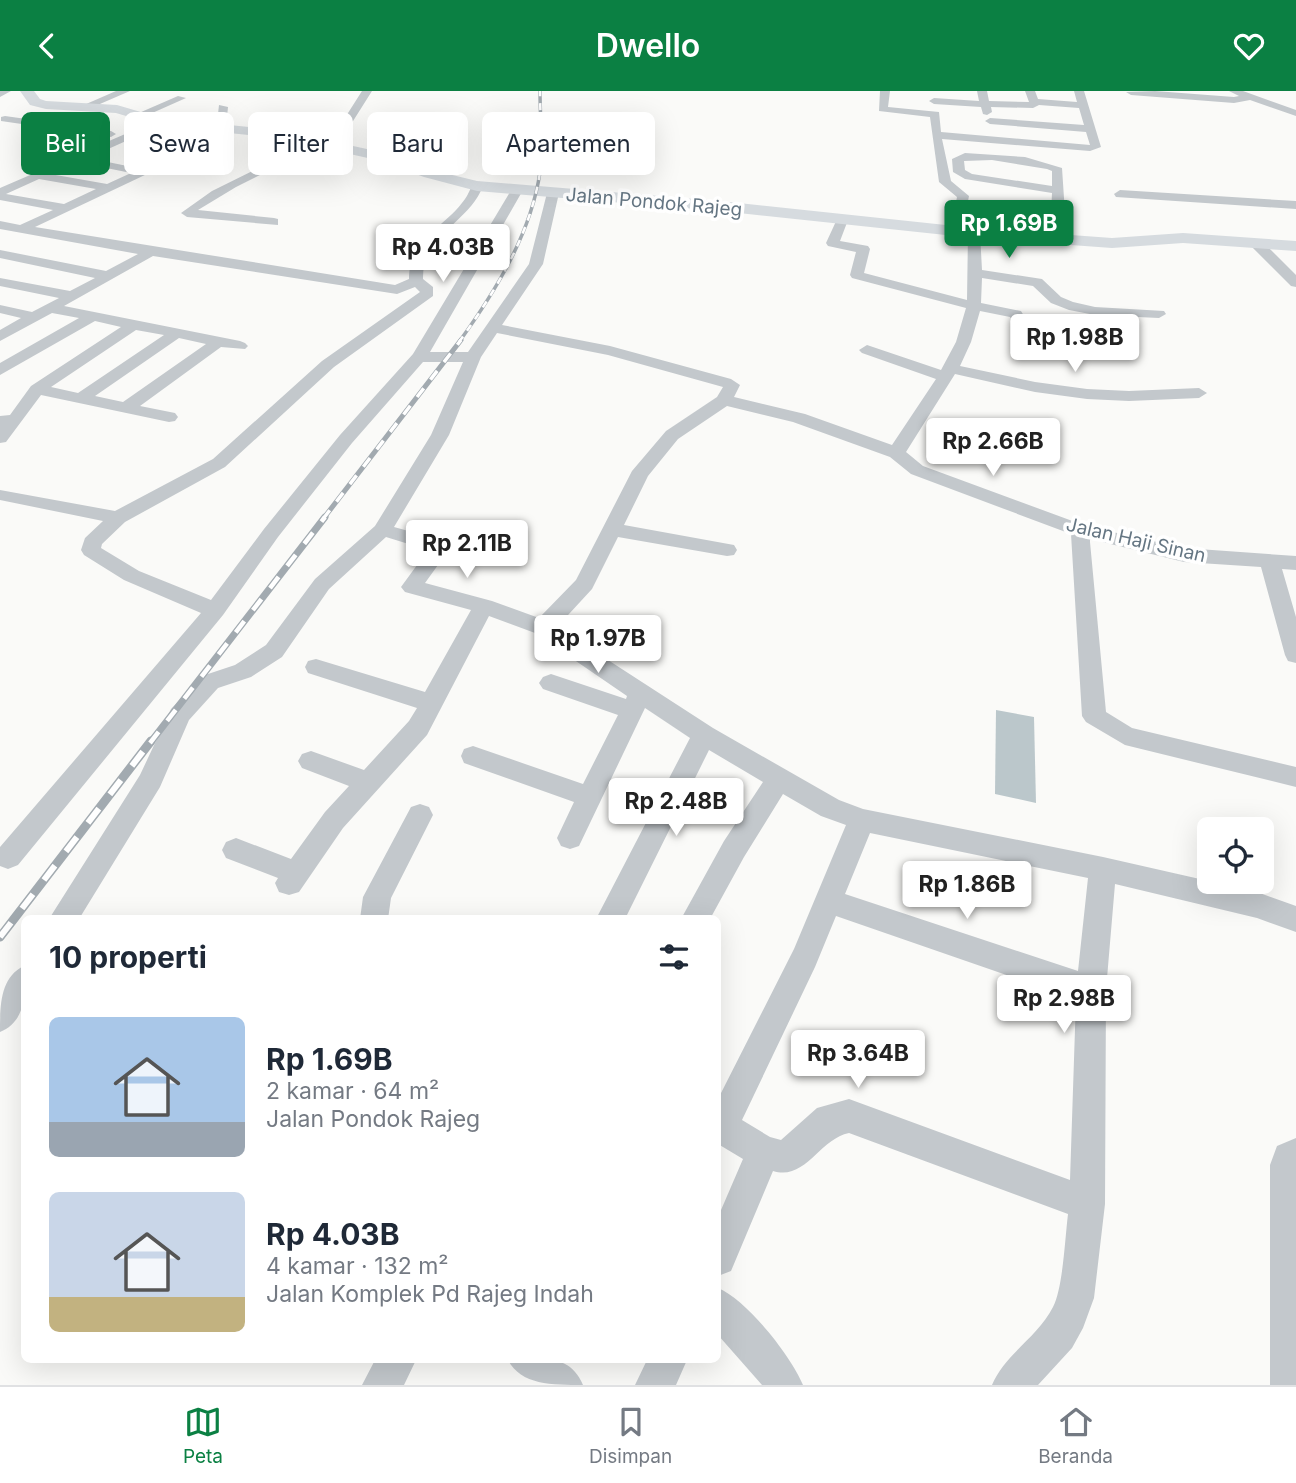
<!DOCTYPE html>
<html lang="id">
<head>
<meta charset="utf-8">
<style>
	:root { --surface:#fff; --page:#f6f6f7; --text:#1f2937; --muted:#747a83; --line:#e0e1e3; --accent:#0b8043 }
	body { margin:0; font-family:Inter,sans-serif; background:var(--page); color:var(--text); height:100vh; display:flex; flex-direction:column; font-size:26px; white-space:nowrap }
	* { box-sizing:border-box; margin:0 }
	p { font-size:23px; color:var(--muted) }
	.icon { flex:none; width:38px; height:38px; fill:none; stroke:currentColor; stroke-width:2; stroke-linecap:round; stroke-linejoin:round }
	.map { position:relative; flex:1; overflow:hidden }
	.side { position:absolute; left:21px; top:824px; width:700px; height:448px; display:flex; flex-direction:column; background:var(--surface); border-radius:10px; box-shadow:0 7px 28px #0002 }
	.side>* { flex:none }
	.banner { position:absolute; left:21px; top:21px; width:700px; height:63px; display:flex; gap:14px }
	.tools { position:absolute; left:1197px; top:726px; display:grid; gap:14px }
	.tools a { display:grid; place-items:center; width:77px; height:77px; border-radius:10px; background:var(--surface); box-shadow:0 7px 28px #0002; font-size:35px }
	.price { position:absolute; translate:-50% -60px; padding:0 16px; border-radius:7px; background:#fff; color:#222; font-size:23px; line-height:46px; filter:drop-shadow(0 2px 4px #0008) }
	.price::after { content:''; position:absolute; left:50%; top:42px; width:21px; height:16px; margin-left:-10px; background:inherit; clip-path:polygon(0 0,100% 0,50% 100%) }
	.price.current { background:var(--accent); color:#fff }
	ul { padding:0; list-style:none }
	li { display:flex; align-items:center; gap:21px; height:175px; padding:0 28px }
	li span { display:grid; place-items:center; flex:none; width:196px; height:140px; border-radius:10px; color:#555 }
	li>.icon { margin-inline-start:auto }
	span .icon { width:84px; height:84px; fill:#fffc; stroke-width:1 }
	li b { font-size:30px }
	h2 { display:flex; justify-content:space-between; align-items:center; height:84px; padding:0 28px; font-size:30px }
	.tag { padding:0 24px; border-radius:10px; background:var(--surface); box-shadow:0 7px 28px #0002; font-size:24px; line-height:63px }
	.tag.current { background:var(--accent); color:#fff }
	header { display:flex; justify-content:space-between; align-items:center; height:91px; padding:0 28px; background:var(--accent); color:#fff; font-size:32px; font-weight:600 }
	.dock { display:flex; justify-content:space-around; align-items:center; height:98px; border-top:2px solid var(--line); background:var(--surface); font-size:19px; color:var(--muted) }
	.dock a { display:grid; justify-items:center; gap:4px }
	.dock .current { color:var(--accent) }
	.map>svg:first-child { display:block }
</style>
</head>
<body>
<header><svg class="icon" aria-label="back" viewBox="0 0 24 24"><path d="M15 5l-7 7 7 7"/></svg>Dwello<svg class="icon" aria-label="heart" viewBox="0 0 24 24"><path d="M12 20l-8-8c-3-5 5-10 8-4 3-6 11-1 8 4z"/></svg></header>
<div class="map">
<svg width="1296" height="1294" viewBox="0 0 1296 1294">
	<rect width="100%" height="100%" fill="#fafaf8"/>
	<!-- water -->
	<path fill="#bbc7cb" d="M 996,619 L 1034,626 L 1036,712 L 995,703 Z"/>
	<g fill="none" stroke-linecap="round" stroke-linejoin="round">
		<!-- street -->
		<path fill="#c3c8cc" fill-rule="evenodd" d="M 0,0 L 11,0 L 0,6 Z
			M 116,0 L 130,0 L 86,19 L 77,17 Z
			M 362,0 L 372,0 L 336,57 L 328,57 L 327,55 Z
			M 880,0 L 890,0 L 888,16 L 939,21 L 941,41 L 1090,54 L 1086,41 L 990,33 L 985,30 L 990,27 L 1084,34 L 1079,17 L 1039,14 L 1033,17 L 991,16 L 992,21 L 987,24 L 983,23 L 981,16 L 934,13 L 929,10 L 934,7 L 979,10 L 977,0 L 987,0 L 989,10 L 1029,11 L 1025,0 L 1035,0 L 1038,8 L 1077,11 L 1074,0 L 1084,0 L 1101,56 L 1090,60 L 942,48 L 951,90 L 969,105 L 962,141 L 956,145 L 951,144 L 950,141 L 957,106 L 939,91 L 930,26 L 879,20 Z
			M 1155,0 L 1234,6 L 1239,5 L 1229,0 L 1243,0 L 1296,19 L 1296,25 L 1250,9 L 1234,12 L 1131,4 L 1126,1 Z
			M 178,5 L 186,7 L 141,27 L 132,25 Z
			M 219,14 L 228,16 L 227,26 L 208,38 L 200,38 L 200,34 L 218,23 Z
			M 425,24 L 434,26 C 423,40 400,70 381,68 L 381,64 L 398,52 Z
			M 5,25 L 111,40 L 116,43 L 111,46 L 1,30 L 1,26 Z
			M 160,28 L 165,31 L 164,33 L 88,67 L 147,79 L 147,83 L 35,136 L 395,194 L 409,188 C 409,147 445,137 465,108 C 469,103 470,97 473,93 L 483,95 C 469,132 422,144 423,188 L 433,196 L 433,205 L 334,276 L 225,376 L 125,431 L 102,453 L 101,457 L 139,480 L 211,509 L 264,438 L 340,344 L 413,263 L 513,96 L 523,99 L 430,261 L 468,261 L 529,173 L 547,102 L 553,98 L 559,102 L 543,173 L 502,234 L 610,255 L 731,288 L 740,294 L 734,306 L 805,323 L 892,354 L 936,288 L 862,262 L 859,259 L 867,254 L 941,279 L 956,251 L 966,217 L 852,187 L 850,184 L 856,161 L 828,155 L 826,152 L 838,126 L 846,126 L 848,129 L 840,150 L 868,155 L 870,158 L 864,182 L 967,209 L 968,142 L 974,138 L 980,142 L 982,179 L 1042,188 L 1061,206 L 1073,211 L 1095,216 L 1164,220 L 1166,223 L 1159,227 L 1095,224 L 1069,219 L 1051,212 L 1033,195 L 982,187 L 981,212 L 1021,220 L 1027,230 L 1020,234 L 1015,233 L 1010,226 L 980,220 L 971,251 L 960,275 L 1035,291 L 1087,298 L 1129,300 L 1199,297 L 1207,302 L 1199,307 L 1129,310 L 1087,308 L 1035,301 L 955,283 L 906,361 L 923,375 L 1086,435 L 1184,457 L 1296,465 L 1296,479 L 1282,478 L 1296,526 L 1296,572 L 1288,570 L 1285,564 L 1261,476 L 1184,471 L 1090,448 L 1090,451 L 1106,621 L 1132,637 L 1296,676 L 1296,696 L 1125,654 L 1086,631 L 1082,625 L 1071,443 L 911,383 L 890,366 L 793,331 L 727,315 L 678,348 L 648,385 L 624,434 L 734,454 L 737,459 L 734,464 L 727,465 L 618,446 L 592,498 L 557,536 L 713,637 L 839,709 L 863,718 L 1103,766 L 1257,801 L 1296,815 L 1296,841 L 1257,827 L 1115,793 L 1106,899 L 1105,1113 L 1094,1207 L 1083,1237 L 1072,1257 L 1038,1294 L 992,1294 C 1005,1263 1038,1246 1053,1216 C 1063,1197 1065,1147 1068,1123 L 849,1042 C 819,1048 806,1090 773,1080 L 731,1180 L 718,1185 L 718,1126 L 743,1068 L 718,1053 L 718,1008 L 794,858 L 846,734 L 821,725 L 783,703 L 744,766 L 710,828 L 681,828 L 724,750 L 763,691 L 709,659 L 625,828 L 596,828 L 690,647 L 645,617 L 579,755 L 570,758 L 561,755 L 557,747 L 574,711 L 464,672 L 461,665 L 464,658 L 473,655 L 583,693 L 618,624 L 543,598 L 539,592 L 543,586 L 551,583 L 626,608 L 627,605 L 535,542 L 489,525 L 427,644 L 343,737 L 299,801 L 289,804 L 279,801 L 275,792 L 278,787 L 226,767 L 222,759 L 226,751 L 236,747 L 291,768 L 325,721 L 349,695 L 302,677 L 298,670 L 302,663 L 311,660 L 364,679 L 409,630 L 417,617 L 308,582 L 305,576 L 308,570 L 316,568 L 425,601 L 471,519 L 405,501 L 401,496 L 428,459 L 386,446 L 329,498 L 282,566 L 251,586 L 218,597 L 189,629 L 160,696 L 79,828 L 49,828 L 140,684 L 171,618 L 202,585 L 235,574 L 266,554 L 315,488 L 375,435 L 431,344 L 463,271 L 423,271 L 352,352 L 278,446 L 223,524 L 18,774 L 8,778 L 0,775 L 0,756 L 201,522 L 124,489 L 84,464 L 81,459 L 85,447 L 103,430 L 0,409 L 0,399 L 115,420 L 213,368 L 322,270 L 420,201 L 415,196 L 397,203 L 153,165 L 64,215 L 240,250 L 245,252 L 248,255 L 245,258 L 221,256 L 140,315 L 175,322 L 178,326 L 175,330 L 169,331 L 41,304 L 6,351 L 0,352 L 0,325 L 10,324 L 31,295 L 121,236 L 95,230 L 0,284 L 0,272 L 79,227 L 52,222 L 0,250 L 0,239 L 21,227 L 0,222 L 0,214 L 32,221 L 59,207 L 0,195 L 0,187 L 70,200 L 95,187 L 0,167 L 0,159 L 106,180 L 138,163 L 0,138 L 0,130 L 20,134 L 53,119 L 0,109 L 0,97 ZM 77,71 L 131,82 L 107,93 L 50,83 ZM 39,88 L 96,98 L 64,113 L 6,103 ZM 136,239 L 164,244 L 78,302 L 51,296 ZM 497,242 L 608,264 L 723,296 L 717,306 L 666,340 L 632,380 L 576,489 L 539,527 L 492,510 L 425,492 L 451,456 L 448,451 L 394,436 L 449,344 L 481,266 ZM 179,247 L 206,253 L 123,311 L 95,305 ZM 870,742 L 1088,787 L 1078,880 L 845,803 ZM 836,825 L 1076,908 L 1070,1089 L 849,1008 L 817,1017 L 781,1049 L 770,1046 L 742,1029 L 815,876 Z
			M 315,49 L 320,52 L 319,54 L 236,96 L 198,119 L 274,127 L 278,128 L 278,134 L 187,126 L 181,122 L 212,100 Z
			M 965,62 L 1025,66 L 1062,77 L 1067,152 L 1062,153 L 1055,149 L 1051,124 L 1052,102 L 965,88 L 953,81 L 952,68 ZM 992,69 L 1047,78 L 1052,80 L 1052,95 L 972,83 L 965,79 L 964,70 Z
			M 1120,99 L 1296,110 L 1296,118 L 1116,106 L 1114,103 Z
			M 1257,149 L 1262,150 L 1296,184 L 1296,196 L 1291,195 L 1252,156 L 1250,153 Z
			M 420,713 L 429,716 L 433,724 L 391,807 L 388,828 L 360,828 L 363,806 L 411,716 Z
			M 24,875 C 26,900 27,930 0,941 C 0,915 0,886 24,875 Z
			M 1296,1047 L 1296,1294 L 1270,1294 L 1270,1074 L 1277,1055 Z
			M 718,1197 C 747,1209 791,1265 803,1294 L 762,1294 L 718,1244 Z
			M 375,1269 L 416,1269 L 404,1294 L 362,1294 Z
			M 508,1269 C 539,1269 569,1260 583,1294 C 552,1294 521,1294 508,1269 Z
			M 647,1269 L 687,1269 L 676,1294 L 635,1294 Z"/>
		<!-- secondary -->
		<path fill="#d6dbdf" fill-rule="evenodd" d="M 20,0 L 34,0 L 40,8 L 46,10 L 117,14 L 161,27 L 279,39 L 390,63 L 436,80 L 477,90 L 720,110 L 974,137 L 1112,147 L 1183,142 L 1296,150 L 1296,160 L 1183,152 L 1112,157 L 974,147 L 720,120 L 477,100 L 424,86 L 381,70 L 279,47 L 160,35 L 116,22 L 46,18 L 30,14 Z"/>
		<defs>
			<path id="rail-far3" d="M 459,251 C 495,201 531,143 540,81 C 543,54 540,27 540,0"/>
			<path id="rail-far2" d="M 323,428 L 461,249"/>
			<path id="rail-far1" d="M 150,652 L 325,426"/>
			<path id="rail" d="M 0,846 L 151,650"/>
		</defs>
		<!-- rail-far3 casing -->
		<use href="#rail-far3" stroke="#a2aab0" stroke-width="3.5"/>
		<!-- rail-far2 casing -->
		<use href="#rail-far2" stroke="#a2aab0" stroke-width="5"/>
		<!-- rail-far1 casing -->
		<use href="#rail-far1" stroke="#a2aab0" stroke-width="7"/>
		<!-- rail casing -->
		<use href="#rail" stroke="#a2aab0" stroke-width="9"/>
		<!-- rail-far3 -->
		<use href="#rail-far3" stroke="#fff" stroke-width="2.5" stroke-dasharray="7" stroke-linecap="butt"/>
		<!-- rail-far2 -->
		<use href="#rail-far2" stroke="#fff" stroke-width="3.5" stroke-dasharray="11" stroke-linecap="butt"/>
		<!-- rail-far1 -->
		<use href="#rail-far1" stroke="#fff" stroke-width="4.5" stroke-dasharray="14" stroke-linecap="butt"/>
		<!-- rail -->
		<use href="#rail" stroke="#fff" stroke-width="6" stroke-dasharray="18" stroke-linecap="butt"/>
	</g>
	<g text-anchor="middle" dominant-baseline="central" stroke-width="7" stroke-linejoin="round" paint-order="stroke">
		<!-- far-street labels -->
		<g font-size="19" fill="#657683" stroke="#fff">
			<text transform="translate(654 111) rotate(5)">Jalan Pondok Rajeg</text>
			<text transform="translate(1136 449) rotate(13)">Jalan Haji Sinan</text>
		</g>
	</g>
</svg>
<div class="tools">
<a><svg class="icon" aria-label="locate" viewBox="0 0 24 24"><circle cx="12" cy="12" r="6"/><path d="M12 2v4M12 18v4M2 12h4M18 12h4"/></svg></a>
</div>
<b class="price current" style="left:1009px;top:169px">Rp 1.69B</b>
<b class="price" style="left:443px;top:193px">Rp 4.03B</b>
<b class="price" style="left:1075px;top:283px">Rp 1.98B</b>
<b class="price" style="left:993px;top:387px">Rp 2.66B</b>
<b class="price" style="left:467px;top:489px">Rp 2.11B</b>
<b class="price" style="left:598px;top:584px">Rp 1.97B</b>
<b class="price" style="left:676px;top:747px">Rp 2.48B</b>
<b class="price" style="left:967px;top:830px">Rp 1.86B</b>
<b class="price" style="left:1064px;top:944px">Rp 2.98B</b>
<b class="price" style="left:858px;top:999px">Rp 3.64B</b>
<div class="banner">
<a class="tag current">Beli</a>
<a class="tag">Sewa</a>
<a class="tag">Filter</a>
<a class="tag">Baru</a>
<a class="tag">Apartemen</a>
</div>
<section class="side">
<h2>10 properti<svg class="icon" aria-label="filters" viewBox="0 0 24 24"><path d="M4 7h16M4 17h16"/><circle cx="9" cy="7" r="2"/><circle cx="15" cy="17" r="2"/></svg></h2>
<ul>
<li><span style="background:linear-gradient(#a9c7e8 75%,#9aa5b1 0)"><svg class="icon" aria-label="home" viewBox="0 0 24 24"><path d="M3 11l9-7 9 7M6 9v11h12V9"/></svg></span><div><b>Rp 1.69B</b><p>2 kamar · 64 m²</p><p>Jalan Pondok Rajeg</p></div></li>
<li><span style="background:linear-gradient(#c9d6e8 75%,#c2b280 0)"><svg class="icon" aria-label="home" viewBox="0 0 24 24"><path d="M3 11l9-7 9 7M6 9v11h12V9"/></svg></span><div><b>Rp 4.03B</b><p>4 kamar · 132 m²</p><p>Jalan Komplek Pd Rajeg Indah</p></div></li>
</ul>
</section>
</div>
<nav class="dock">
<a class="current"><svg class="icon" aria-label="map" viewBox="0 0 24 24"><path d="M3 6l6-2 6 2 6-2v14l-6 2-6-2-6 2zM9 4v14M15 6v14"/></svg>Peta</a>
<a><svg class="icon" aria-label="saved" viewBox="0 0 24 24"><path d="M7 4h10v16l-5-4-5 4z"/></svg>Disimpan</a>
<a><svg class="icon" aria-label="home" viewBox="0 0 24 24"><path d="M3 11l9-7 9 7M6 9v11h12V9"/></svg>Beranda</a>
</nav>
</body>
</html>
